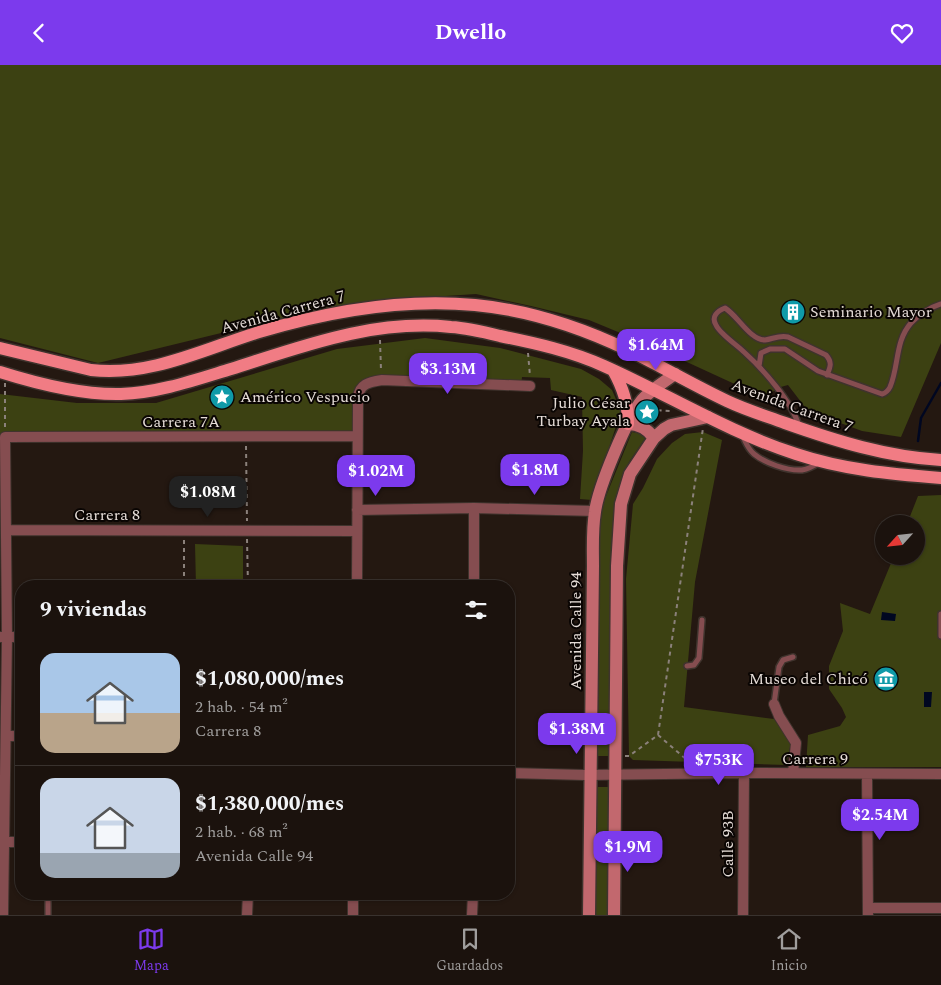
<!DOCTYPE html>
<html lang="es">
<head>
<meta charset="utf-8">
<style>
	:root { --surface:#1b120d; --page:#28201b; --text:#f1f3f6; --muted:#a09e9d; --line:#39322e; --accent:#7c3aed }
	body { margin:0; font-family:Spectral,serif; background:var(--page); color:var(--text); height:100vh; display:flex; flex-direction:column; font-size:19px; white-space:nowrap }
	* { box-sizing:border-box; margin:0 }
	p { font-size:16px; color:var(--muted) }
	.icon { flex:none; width:28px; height:28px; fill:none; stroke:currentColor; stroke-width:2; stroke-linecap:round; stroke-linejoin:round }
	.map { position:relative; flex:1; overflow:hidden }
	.drawer { position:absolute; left:15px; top:515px; width:500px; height:320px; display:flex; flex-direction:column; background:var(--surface); border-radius:20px; box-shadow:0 1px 4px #0004,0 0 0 1px var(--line) }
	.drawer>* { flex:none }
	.needle { width:32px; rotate:243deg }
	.buttons { position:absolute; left:875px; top:450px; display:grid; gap:10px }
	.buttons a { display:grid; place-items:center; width:50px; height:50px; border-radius:50%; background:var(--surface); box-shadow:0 1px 4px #0004,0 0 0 1px var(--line); font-size:25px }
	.price { position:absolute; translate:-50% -42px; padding:0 11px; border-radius:10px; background:var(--accent); color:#fff; font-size:16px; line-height:32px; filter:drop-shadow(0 1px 2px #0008) }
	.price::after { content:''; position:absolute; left:50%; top:30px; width:15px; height:11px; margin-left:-8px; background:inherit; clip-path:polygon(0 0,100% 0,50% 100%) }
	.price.selected { background:#222; color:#fff }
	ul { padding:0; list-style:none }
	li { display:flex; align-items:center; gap:15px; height:125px; padding:0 25px }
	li+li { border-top:1px solid var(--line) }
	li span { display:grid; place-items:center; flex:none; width:140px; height:100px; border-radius:15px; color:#555 }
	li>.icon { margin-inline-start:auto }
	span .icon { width:60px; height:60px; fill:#fffc; stroke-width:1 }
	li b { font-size:21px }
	h2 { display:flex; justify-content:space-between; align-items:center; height:60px; padding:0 25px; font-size:21px }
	header { display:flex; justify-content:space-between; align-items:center; height:65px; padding:0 25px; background:var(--accent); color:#fff; font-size:22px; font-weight:700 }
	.tabs { display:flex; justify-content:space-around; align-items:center; height:70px; border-top:1px solid var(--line); background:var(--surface); font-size:14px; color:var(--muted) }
	.tabs a { display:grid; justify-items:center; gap:2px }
	.tabs .selected { color:var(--accent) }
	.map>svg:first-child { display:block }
</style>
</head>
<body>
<header><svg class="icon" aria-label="back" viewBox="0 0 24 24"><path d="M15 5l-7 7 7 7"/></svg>Dwello<svg class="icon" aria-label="heart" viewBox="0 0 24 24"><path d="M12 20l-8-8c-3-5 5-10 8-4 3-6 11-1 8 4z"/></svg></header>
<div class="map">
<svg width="941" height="850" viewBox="0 0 941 850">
	<rect width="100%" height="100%" fill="#241811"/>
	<!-- green -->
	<path fill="#3c4112" d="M 0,0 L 941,0 L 941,278 L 901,372 L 862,366 L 808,346 L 788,320 L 777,323 L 765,333 L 652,281 L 589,255 L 531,241 L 476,229 L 369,236 L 315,245 L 98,298 L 0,273 Z
		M 425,273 L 500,283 L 581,304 L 599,314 L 612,325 L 621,346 L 592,435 L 580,434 L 583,386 L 582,332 L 551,325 L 550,313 L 522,312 L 521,321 L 382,315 L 361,322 L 357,371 L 0,372 L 0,329 L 77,338 L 156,338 L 337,284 Z
		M 632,367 L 641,369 L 646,372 L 629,397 L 618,426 L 613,458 L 609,691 L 596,691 L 599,462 L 602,441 Z
		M 703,367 L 722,375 L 695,517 L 684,642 L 774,654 L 791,678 L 786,700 L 633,695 L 629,691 L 626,514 L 633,439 L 643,423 L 657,394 L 672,378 L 685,369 Z
		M 941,430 L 941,702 L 806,702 L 808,670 L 840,661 L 846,652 L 842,643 L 829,624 L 829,601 L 843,566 L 840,538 L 870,549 L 894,491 L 916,491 L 916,459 L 907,459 L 918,431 Z
		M 195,479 L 243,481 L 243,521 L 196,521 Z
		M 595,722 L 609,722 L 608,850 L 594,850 Z"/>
	<!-- water -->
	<path fill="#000721" d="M 882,547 L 896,549 L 895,556 L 881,555 Z
		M 924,627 L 932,627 L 931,642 L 924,642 Z
		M706 689a7 7 0 1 1 14 0a7 7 0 1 1-14 0Z"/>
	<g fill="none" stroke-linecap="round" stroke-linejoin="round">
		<!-- stream -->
		<path stroke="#000721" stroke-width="2.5" d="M 918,376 L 921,353 L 941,318"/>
		<defs>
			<path id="lane" d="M 759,301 L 761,288 L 770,284 L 785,284 L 818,306 L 882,329 C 886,328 888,326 890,322 C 899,301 895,276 911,258 C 918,250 931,242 941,239
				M 799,361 C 792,337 763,304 744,287 C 737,280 720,269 716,260 C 711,252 717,246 725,243 C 738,251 750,275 765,275 C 773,274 779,270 788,272 L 826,290 C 832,297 831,301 827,310
				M 743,372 C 746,378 748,384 754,389 C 765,398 787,406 802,405 C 809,404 814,401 820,397
				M 941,549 L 941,571
				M 687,601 L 694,600 L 699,593 L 702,555
				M 774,639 L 779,602 L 783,595 L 793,592
				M 48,829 L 48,850"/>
			<path id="street" d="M 357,445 L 474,443 L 595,446
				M 6,465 L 357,466
				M 357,521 L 358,333 C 359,319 369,317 382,315 L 530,321
				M 474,521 L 474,443
				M 0,572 L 21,572
				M 774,639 L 779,651 L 796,678 L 793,708
				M 6,671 L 21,671
				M 509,708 L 585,710 L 744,708 L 941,709
				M 867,709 L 868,850
				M 4,777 L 21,777
				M 868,843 L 941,843
				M 3,850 L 7,572 L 5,372 L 357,371
				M 247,850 L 248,829
				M 353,850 L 353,829
				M 472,850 L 473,829
				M 743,850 L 744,708"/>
			<path id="secondary" d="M 628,359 C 639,359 647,363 654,373
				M 589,850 L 593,501 C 593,483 592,465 595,447 C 598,423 627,353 642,335 C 651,325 664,317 675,309
				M 614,850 L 617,501 L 621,439 L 630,409 L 654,373 L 664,364 L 671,360 L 708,352"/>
			<path id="primary" d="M 0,283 L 91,305 C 150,312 204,284 259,267 C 329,246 402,233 475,240 C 528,245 580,262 628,285 C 661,301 693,320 727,336 C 746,345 766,351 785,358 C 836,376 887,392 941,395
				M 613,305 C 623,323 628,338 628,359
				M 0,307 C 38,319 81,330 121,329 C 158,328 195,315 231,304 C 303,281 374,254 451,262 C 468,263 484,267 500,271 C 535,278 571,286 604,301 C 667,329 730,368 796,389 C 844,405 891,409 941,413"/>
		</defs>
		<!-- lane casing -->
		<use href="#lane" stroke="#3f332d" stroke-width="8"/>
		<!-- street casing -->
		<use href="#street" stroke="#3f332d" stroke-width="12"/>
		<!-- secondary casing -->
		<use href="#secondary" stroke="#3f332d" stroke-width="15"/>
		<!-- primary casing -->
		<use href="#primary" stroke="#3f332d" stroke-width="15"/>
		<!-- path -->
		<path stroke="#8b817b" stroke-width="2" stroke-dasharray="4 4" stroke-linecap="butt" d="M 380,275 L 381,305
			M 528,288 L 530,311
			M 5,318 L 5,364
			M 650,343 L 655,345 L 670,346
			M 246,381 L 247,456
			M 247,474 L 248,521
			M 184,475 L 184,521
			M 658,670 L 687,695 L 687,699
			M 625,691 L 629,691 L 658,670 L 703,363"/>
		<!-- lane -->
		<use href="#lane" stroke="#854d50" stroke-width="5"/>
		<!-- street -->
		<use href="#street" stroke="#854d50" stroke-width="10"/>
		<!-- secondary -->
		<use href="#secondary" stroke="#c2686e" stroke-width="12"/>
		<!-- primary -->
		<use href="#primary" stroke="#f17c84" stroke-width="12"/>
	</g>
	<!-- icons -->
	<defs>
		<symbol id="building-disc" viewBox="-11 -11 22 22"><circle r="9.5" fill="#0f9aa8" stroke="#0a0503"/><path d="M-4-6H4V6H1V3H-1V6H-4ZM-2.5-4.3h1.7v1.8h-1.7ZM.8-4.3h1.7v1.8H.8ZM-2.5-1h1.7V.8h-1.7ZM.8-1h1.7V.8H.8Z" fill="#fff"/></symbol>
		<symbol id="sight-disc" viewBox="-11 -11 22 22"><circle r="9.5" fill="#0f9aa8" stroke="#0a0503"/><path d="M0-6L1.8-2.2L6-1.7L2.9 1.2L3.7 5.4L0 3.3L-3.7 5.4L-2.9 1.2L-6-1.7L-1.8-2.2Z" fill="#fff"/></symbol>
		<symbol id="museum-disc" viewBox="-11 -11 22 22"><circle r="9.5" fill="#0f9aa8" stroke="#0a0503"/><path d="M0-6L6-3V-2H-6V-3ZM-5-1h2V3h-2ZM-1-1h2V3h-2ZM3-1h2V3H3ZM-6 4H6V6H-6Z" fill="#fff"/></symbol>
	</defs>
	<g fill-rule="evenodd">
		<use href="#building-disc" x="779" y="233" width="28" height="28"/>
		<use href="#sight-disc" x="208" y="318" width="28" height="28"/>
		<use href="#sight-disc" x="633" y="333" width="28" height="28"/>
		<use href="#museum-disc" x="872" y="600" width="28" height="28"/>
	</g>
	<g text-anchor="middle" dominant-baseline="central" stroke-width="4" stroke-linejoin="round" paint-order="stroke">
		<!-- street labels -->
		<g font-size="16" fill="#e5dcd7" stroke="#0a0503">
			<text transform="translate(283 247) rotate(-15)">Avenida Carrera 7</text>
			<text transform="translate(792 341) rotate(20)">Avenida Carrera 7</text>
			<text x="181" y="357">Carrera 7A</text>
			<text x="107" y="450">Carrera 8</text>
			<text transform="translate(576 566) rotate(-90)">Avenida Calle 94</text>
			<text x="815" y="694">Carrera 9</text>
			<text transform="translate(728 779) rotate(-90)">Calle 93B</text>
		</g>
		<!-- poi labels -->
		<g font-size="16" fill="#e5dcd7" stroke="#0a0503" text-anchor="start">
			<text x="810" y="247">Seminario Mayor</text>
			<text x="240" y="332">Américo Vespucio</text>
			<text x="630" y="338" text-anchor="end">Julio César<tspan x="630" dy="18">Turbay Ayala</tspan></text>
			<text x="868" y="614" text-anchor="end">Museo del Chicó</text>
		</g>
	</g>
</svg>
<div class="buttons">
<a><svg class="needle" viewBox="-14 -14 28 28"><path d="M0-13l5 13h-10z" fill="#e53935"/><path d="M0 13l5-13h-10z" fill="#a09e9d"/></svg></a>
</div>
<b class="price" style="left:656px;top:306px">$1.64M</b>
<b class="price" style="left:448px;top:330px">$3.13M</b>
<b class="price" style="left:535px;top:431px">$1.8M</b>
<b class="price" style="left:376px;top:432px">$1.02M</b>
<b class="price selected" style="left:208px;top:453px">$1.08M</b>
<b class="price" style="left:577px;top:690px">$1.38M</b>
<b class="price" style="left:719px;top:721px">$753K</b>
<b class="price" style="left:880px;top:776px">$2.54M</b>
<b class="price" style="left:628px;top:808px">$1.9M</b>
<section class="drawer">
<h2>9 viviendas<svg class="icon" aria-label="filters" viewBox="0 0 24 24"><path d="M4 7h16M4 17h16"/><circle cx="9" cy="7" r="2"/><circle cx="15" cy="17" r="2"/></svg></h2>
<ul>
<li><span style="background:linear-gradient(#a9c7e8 60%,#b9a48a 0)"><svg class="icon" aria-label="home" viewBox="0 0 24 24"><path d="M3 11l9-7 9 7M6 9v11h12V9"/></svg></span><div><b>$1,080,000/mes</b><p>2 hab. · 54 m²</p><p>Carrera 8</p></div></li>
<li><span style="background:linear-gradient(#c9d6e8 75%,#9aa5b1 0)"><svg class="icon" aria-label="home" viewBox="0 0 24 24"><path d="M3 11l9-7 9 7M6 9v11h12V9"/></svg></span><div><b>$1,380,000/mes</b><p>2 hab. · 68 m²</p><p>Avenida Calle 94</p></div></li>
</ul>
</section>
</div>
<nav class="tabs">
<a class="selected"><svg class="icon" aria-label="map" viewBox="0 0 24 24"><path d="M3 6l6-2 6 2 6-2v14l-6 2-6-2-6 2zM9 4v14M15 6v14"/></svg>Mapa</a>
<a><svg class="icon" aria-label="saved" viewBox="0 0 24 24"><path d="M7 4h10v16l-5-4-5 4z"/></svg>Guardados</a>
<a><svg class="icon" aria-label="home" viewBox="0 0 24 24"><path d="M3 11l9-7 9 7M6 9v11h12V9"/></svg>Inicio</a>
</nav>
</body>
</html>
